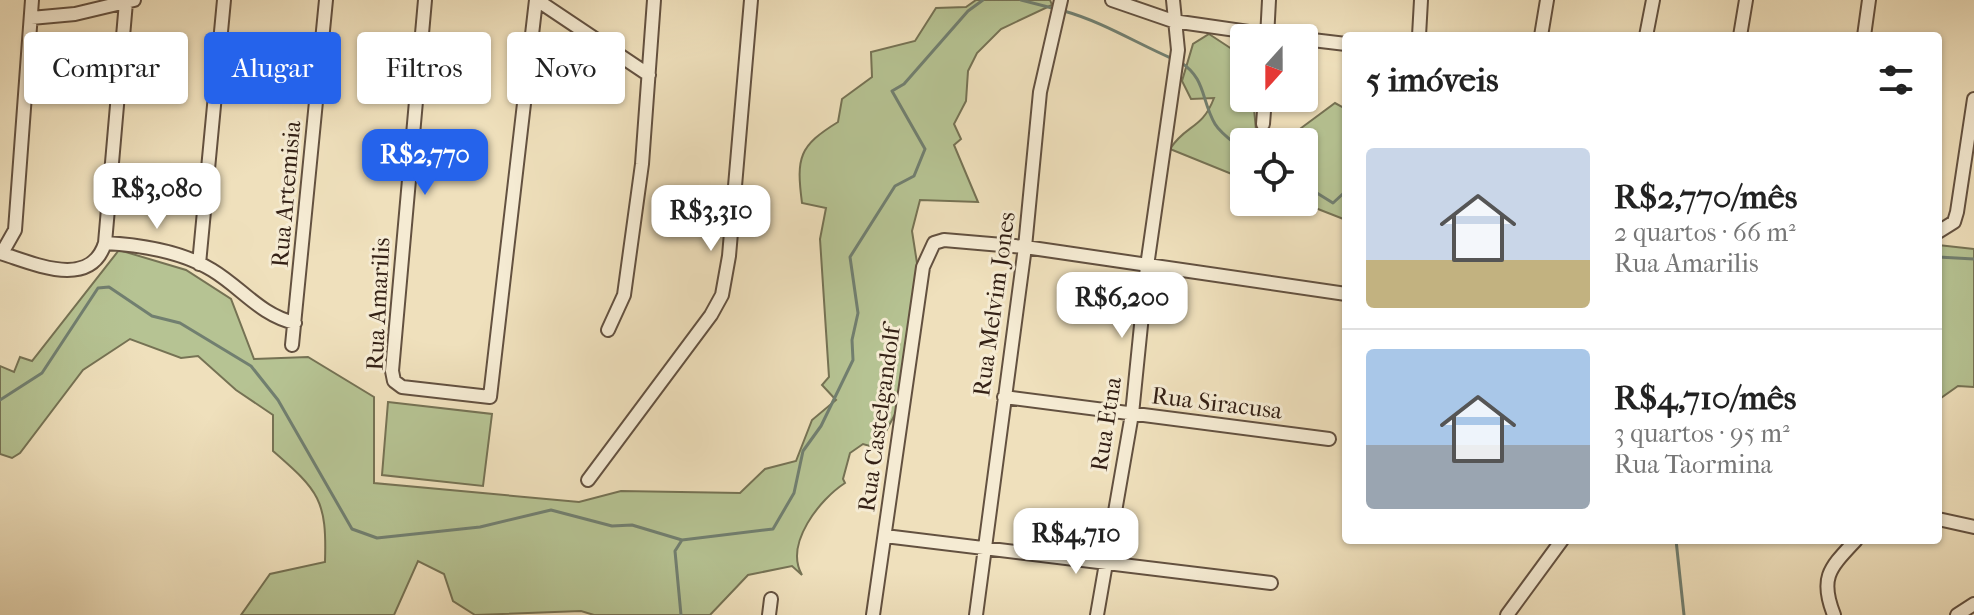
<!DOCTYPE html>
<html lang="pt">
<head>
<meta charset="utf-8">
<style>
	:root { --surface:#fff; --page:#f2f2f2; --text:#222; --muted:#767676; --line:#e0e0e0; --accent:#2563eb }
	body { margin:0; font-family:"IM FELL French Canon",serif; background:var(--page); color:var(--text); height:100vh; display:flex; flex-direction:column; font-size:30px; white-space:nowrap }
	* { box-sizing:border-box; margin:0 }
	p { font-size:26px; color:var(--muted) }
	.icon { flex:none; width:44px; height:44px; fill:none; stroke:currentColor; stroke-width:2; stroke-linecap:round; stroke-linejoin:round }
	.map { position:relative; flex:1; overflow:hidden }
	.drawer { position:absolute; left:1342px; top:32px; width:600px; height:512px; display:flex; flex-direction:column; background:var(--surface); border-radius:8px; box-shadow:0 2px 6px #0004 }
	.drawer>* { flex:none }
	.banner { position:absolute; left:24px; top:32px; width:760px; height:72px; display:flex; gap:16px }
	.needle { width:52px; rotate:201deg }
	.controls { position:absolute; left:1230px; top:24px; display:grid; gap:16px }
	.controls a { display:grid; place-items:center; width:88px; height:88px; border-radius:8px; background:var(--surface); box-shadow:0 2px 6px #0004; font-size:40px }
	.price { position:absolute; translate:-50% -68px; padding:0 18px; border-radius:16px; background:#fff; color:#222; font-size:26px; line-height:52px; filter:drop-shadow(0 2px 4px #0008) }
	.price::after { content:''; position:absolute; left:50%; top:48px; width:24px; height:18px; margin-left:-12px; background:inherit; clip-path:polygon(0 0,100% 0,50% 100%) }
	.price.selected { background:var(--accent); color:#fff }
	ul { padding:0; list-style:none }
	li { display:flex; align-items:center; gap:24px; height:200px; padding:0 24px }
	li+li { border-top:2px solid var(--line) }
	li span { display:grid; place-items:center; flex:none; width:224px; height:160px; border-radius:8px; color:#555 }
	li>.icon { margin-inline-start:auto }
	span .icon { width:96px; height:96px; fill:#fffc; stroke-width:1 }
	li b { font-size:34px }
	h2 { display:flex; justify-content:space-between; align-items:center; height:96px; padding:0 24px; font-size:34px }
	.chip { padding:0 28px; border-radius:8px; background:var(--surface); box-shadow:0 2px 6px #0004; font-size:28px; line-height:72px }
	.chip.selected { background:var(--accent); color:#fff }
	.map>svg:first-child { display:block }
</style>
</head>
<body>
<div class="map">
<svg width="1974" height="615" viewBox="0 0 1974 615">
	<rect width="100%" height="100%" fill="#efe0bc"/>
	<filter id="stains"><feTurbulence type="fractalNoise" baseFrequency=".0025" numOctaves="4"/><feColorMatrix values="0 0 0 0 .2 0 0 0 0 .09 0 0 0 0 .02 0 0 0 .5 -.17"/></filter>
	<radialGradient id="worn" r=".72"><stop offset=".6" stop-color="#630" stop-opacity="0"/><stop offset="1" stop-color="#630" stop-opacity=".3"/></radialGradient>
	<!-- green -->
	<path fill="#b6c393" stroke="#757254" stroke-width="2" d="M 976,0 L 1050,0 L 1052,5 L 1001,29 L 977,53 L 968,71 L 966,101 L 954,124 L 961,139 L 954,145 L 978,202 L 920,200 L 912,231 L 922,295 L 909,388 L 877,448 L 863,444 L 850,453 L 843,479 L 845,483 C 820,499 784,544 802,575 L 792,566 L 748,575 L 710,615 L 594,615 L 581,611 L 475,615 L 453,601 L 444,574 L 418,561 L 394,615 L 241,615 L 270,574 L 325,562 C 327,500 319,491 273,451 L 273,415 L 236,390 L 198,356 L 181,358 L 130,339 L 83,370 L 20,453 L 12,458 L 0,454 L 0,366 L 14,372 L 20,357 L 32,361 L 119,250 L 186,270 L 231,299 L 254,359 L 308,357 L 374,397 L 374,483 L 579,502 L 621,491 L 740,493 L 765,469 L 796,461 L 812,420 L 836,400 L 822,385 L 829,377 L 820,239 L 826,208 L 802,203 C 796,157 799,146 838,122 L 842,99 L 872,77 L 871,52 L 915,41 L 936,8 L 966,7 Z
		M 1209,34 L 1244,57 L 1244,98 L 1253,98 L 1256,130 L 1285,140 L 1335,103 L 1346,109 L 1346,220 L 1300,202 L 1304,202 L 1304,142 L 1244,142 L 1244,179 L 1170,149 C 1186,124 1202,130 1214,98 L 1191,99 L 1182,81 L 1193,44 Z
		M 1938,245 L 1974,249 L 1974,387 L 1958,386 L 1938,400 Z
		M 388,402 L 492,414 L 483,486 L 382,475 Z"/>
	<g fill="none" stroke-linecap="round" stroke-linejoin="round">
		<!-- stream -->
		<path stroke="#717f70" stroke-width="3" d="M 1021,0 L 1056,9
			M 1064,11 C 1103,22 1136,43 1173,59
			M 1180,62 C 1206,78 1201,100 1215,124 C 1221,134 1235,143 1244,151
			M 1304,185 L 1333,203 L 1346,191
			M 1938,257 L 1974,259
			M 0,400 L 42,373 L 98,288 L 109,287 L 152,316 L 180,323 L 251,366 L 278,400 L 352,529 L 377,538 L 480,527 L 551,510 L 612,526 L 632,525 L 682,540 L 773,529 L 794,493 L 803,451 L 821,426 L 853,360 L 852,340 L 858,313 L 850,257 L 895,186 L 914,176 L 925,149 L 892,91 L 904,84 L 968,11 L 983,0
			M 1676,540 L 1684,615
			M 681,615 L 675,551 L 682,540"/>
		<defs>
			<path id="minor" d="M 425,0 L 392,371 L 394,381 L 402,387 L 490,397 L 536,0
				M 537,0 L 649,75
				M 1112,0 L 1173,21 L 1291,38
				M 31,18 L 75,14 L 134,0
				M 1419,36 L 1421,0
				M 1541,36 L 1547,0
				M 1646,36 L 1653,0
				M 1740,36 L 1746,0
				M 1864,36 L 1869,0
				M 1267,38 L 1269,0
				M 1304,39 L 1346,44
				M 1263,124 L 1265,98
				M 1938,232 L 1954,222 L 1957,212 L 1974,99
				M 105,243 L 126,2
				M 0,253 C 31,262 90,291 105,243 C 141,245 181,251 212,270 C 242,288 260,315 295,323
				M 2,253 L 15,230 L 32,0
				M 199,264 L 224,0
				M 608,330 L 624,295 L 642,164 L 654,0
				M 292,345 L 326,0
				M 1004,397 L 1329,439
				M 588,480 L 711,315 L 722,295 L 729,256 L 751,0
				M 1938,519 L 1974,527
				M 885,536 L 1271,583
				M 769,615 L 771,599
				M 873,615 L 923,267 L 934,243 L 944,240 L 1025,247 L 1346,294
				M 976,615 L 1025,247 L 1040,92 L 1061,0
				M 1097,615 L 1132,414 L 1147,266 L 1178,50 L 1173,0
				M 1507,615 L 1562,540
				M 1834,615 C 1819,577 1830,568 1856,540
				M 1957,615 L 1974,604"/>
		</defs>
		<!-- minor casing -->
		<use href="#minor" stroke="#635140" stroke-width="16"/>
		<!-- minor -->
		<use href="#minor" stroke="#f5ebd3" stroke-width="12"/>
	</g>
	<g text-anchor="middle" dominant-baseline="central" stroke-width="6" stroke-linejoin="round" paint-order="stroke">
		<!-- street labels -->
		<g font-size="24" fill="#342116" stroke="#f5ebd3">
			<text transform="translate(286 194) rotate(-85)">Rua Artemisia</text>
			<text transform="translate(378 304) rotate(-87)">Rua Amarilis</text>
			<text transform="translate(994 304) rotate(-82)">Rua Melvim Jones</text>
			<text transform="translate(1217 403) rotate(7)">Rua Siracusa</text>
			<text transform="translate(879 419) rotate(-82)">Rua Castelgandolf</text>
			<text transform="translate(1106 424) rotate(-81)">Rua Etna</text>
		</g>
	</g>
	<rect width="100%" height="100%" filter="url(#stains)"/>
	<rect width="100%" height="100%" fill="url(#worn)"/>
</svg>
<div class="controls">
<a><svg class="needle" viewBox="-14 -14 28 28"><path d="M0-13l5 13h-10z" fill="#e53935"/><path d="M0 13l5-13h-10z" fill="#767676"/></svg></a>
<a><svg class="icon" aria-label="locate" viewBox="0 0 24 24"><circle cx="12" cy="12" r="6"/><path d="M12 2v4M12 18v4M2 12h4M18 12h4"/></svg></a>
</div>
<b class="price selected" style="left:425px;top:197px">R$2,770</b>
<b class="price" style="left:157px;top:231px">R$3,080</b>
<b class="price" style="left:711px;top:253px">R$3,310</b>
<b class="price" style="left:1122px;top:340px">R$6,200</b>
<b class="price" style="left:1076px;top:576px">R$4,710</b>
<div class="banner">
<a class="chip">Comprar</a>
<a class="chip selected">Alugar</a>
<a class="chip">Filtros</a>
<a class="chip">Novo</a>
</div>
<section class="drawer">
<h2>5 imóveis<svg class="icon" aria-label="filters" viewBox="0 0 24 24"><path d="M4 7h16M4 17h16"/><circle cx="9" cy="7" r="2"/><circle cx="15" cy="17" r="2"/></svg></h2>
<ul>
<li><span style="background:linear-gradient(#c9d6e8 70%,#c2b280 0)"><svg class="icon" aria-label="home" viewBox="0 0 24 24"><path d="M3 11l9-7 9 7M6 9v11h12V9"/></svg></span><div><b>R$2,770/mês</b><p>2 quartos · 66 m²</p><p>Rua Amarilis</p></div></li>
<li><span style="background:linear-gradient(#a9c7e8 60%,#9aa5b1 0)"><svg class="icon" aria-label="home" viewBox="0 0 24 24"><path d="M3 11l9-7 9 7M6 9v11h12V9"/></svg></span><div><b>R$4,710/mês</b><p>3 quartos · 95 m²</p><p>Rua Taormina</p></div></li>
</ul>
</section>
</div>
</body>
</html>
